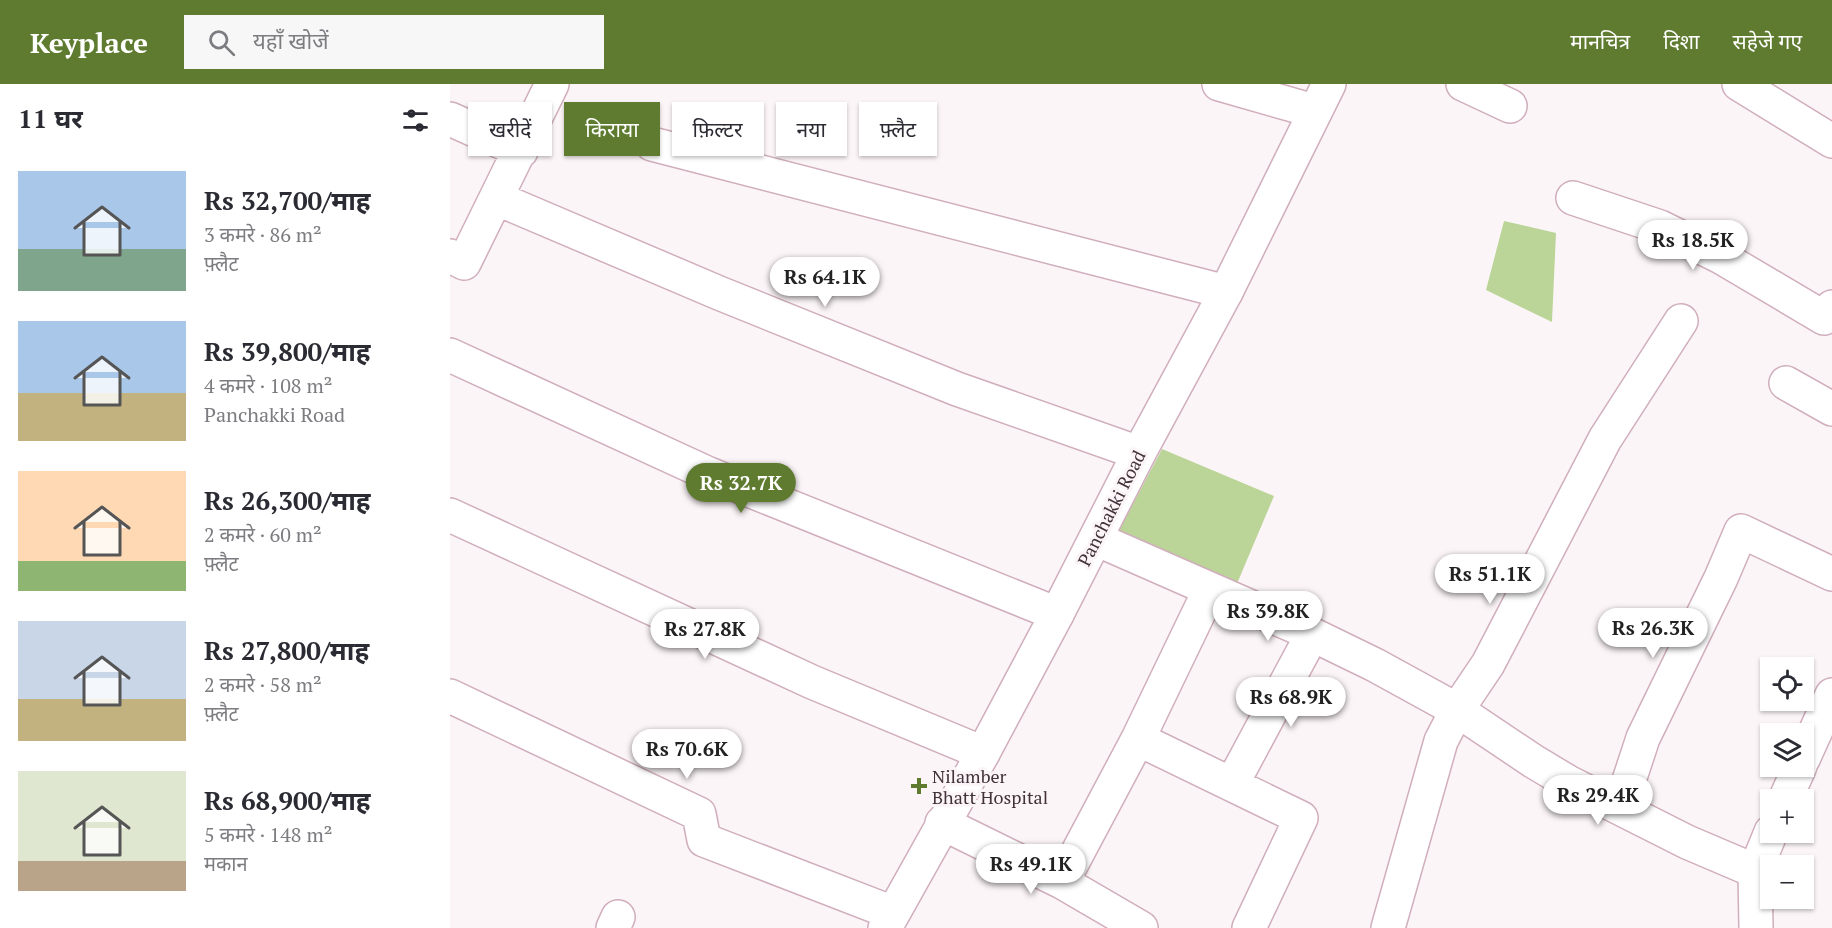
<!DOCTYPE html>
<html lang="hi">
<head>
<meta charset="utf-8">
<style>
	:root { --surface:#fff; --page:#f7f7f7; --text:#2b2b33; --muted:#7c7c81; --accent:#5f7b2f }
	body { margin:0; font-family:"PT Serif","Noto Sans Devanagari",serif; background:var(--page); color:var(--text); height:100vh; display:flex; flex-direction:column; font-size:22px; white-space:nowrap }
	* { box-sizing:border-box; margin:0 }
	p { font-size:20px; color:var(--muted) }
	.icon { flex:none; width:33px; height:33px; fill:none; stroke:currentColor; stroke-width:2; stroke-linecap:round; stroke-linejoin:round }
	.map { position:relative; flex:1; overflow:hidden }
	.side { display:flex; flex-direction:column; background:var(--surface); width:450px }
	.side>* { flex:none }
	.top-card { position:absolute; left:18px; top:18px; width:570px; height:54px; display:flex; gap:12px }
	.controls { position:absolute; left:1310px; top:573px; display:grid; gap:12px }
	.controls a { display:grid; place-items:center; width:54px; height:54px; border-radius:0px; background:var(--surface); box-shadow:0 2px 4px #0004; font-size:30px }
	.price { position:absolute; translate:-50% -51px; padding:0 14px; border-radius:21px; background:#fff; color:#222; font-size:20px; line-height:39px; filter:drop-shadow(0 2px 3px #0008) }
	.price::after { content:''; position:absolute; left:50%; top:36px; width:18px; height:14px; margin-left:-9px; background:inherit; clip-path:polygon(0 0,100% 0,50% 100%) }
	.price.selected { background:var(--accent); color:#fff }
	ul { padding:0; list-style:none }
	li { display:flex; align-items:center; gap:18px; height:150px; padding:0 18px }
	li span { display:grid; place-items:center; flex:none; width:168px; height:120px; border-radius:0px; color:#555 }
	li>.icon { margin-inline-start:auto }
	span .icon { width:72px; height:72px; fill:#fffc; stroke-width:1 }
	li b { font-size:26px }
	h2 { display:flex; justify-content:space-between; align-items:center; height:72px; padding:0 18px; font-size:26px }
	.chip { padding:0 21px; border-radius:0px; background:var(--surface); box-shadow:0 2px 4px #0004; font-size:21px; line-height:54px }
	.chip.selected { background:var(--accent); color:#fff }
	header { display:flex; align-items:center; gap:36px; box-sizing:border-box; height:84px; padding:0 30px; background:var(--accent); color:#fff }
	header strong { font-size:28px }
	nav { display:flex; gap:33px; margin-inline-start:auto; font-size:21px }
	.search { width:420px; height:54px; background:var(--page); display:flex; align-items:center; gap:15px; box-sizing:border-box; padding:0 21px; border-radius:0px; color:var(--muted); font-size:22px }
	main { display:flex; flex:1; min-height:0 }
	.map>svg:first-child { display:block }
</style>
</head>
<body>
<header>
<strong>Keyplace</strong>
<div class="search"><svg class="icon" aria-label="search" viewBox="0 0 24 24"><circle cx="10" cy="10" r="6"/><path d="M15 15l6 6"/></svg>यहाँ खोजें</div>
<nav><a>मानचित्र</a><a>दिशा</a><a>सहेजे गए</a></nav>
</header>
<main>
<section class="side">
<h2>11 घर<svg class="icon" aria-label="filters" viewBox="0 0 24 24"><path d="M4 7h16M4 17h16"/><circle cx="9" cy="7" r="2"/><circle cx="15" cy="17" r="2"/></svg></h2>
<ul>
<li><span style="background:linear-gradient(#a9c7e8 65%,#7fa58c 0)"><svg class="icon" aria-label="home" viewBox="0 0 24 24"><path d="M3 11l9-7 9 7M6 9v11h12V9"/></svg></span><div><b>Rs 32,700/माह</b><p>3 कमरे · 86 m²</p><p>फ़्लैट</p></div></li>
<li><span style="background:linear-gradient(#a9c7e8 60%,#c2b280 0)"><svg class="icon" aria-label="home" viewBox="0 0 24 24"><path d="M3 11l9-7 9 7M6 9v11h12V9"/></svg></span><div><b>Rs 39,800/माह</b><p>4 कमरे · 108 m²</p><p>Panchakki Road</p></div></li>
<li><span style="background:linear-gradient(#ffd9b3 75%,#8fb573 0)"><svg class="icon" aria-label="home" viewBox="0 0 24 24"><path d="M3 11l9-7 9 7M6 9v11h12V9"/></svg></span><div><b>Rs 26,300/माह</b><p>2 कमरे · 60 m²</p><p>फ़्लैट</p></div></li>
<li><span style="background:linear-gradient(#c9d6e8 65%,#c2b280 0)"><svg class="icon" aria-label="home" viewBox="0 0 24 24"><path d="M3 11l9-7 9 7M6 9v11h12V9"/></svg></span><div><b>Rs 27,800/माह</b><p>2 कमरे · 58 m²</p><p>फ़्लैट</p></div></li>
<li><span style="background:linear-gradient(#dfe7d0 75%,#b9a48a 0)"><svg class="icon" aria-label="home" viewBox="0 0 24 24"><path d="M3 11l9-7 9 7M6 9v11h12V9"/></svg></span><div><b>Rs 68,900/माह</b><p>5 कमरे · 148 m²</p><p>मकान</p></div></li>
</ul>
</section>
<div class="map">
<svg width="1382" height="844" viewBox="0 0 1382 844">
	<rect width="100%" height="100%" fill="#fcf5f8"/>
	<!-- green -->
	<path fill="#bbd497" d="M 1054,137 L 1106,149 L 1102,238 L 1036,206 Z
		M 712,365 L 824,412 L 786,502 L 666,452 Z"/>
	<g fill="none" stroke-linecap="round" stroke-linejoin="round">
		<defs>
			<path id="minor" d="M 769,0 L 864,27
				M 1013,0 L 1060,22
				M 1289,0 L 1382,57
				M 0,35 L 71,67
				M 202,60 L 776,208
				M 1123,114 L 1210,143 L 1271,173 L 1374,234 L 1382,223
				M 48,115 L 269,209 L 507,305 L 689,369
				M 0,172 L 14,179 L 102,0
				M 0,271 L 259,390 L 607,530
				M 1336,299 L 1382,325
				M 0,431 L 362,598 L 533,669
				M 646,455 L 851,545 L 925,581 L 1007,626 L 1083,677 L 1118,698 L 1237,758 L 1305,787 L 1306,844
				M 0,612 L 249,730 L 254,756 L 443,829
				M 688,655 L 851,734 L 799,844
				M 1353,675 L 1382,611
				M 782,700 L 855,564
				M 1335,716 L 1350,682
				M 1170,724 L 1193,654 L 1271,494 L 1291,447 L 1382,490
				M 492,739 L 612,798 L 691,844
				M 1305,787 L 1321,748
				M 612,798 L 688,655 L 754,518
				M 163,844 L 168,833
				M 938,844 L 991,657 L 1007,626 L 1038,580 L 1155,355 L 1231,237"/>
			<path id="major" d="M 435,844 L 533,669 L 607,530 L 689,369 L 776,208 L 879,0"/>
		</defs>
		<!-- minor casing -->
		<use href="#minor" stroke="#d0aebd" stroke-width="36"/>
		<!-- major casing -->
		<use href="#major" stroke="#d0aebd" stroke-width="36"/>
		<!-- minor -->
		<use href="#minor" stroke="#fff" stroke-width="33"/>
		<!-- major -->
		<use href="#major" stroke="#fff" stroke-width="33"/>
	</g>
	<!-- markers -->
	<path fill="#5f7b2f" stroke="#fcf5f8" stroke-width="2" d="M466 693h6v6h6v6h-6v6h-6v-6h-6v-6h6z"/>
	<g text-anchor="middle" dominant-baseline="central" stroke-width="6" stroke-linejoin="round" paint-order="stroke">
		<!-- street labels -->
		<g font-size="18" fill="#413339" stroke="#fcf5f8">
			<text transform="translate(661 424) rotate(-63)">Panchakki Road</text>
		</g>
		<!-- poi labels -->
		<g font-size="18" fill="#413339" stroke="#fcf5f8" text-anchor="start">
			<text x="482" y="692">Nilamber<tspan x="482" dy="21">Bhatt Hospital</tspan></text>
		</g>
	</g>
</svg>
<div class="controls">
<a><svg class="icon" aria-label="locate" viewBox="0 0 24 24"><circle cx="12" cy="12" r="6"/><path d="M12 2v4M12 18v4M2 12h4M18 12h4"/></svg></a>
<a><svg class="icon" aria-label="layers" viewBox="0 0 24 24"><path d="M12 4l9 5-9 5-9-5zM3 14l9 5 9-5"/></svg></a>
<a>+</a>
<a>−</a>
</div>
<b class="price" style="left:1243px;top:187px">Rs 18.5K</b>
<b class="price" style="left:375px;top:224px">Rs 64.1K</b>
<b class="price selected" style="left:291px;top:430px">Rs 32.7K</b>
<b class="price" style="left:1040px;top:521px">Rs 51.1K</b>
<b class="price" style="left:818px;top:558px">Rs 39.8K</b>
<b class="price" style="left:1203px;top:575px">Rs 26.3K</b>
<b class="price" style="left:255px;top:576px">Rs 27.8K</b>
<b class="price" style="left:841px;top:644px">Rs 68.9K</b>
<b class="price" style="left:237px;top:696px">Rs 70.6K</b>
<b class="price" style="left:1148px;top:742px">Rs 29.4K</b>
<b class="price" style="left:581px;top:811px">Rs 49.1K</b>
<div class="top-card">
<a class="chip">खरीदें</a>
<a class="chip selected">किराया</a>
<a class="chip">फ़िल्टर</a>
<a class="chip">नया</a>
<a class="chip">फ़्लैट</a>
</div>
</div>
</main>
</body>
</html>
